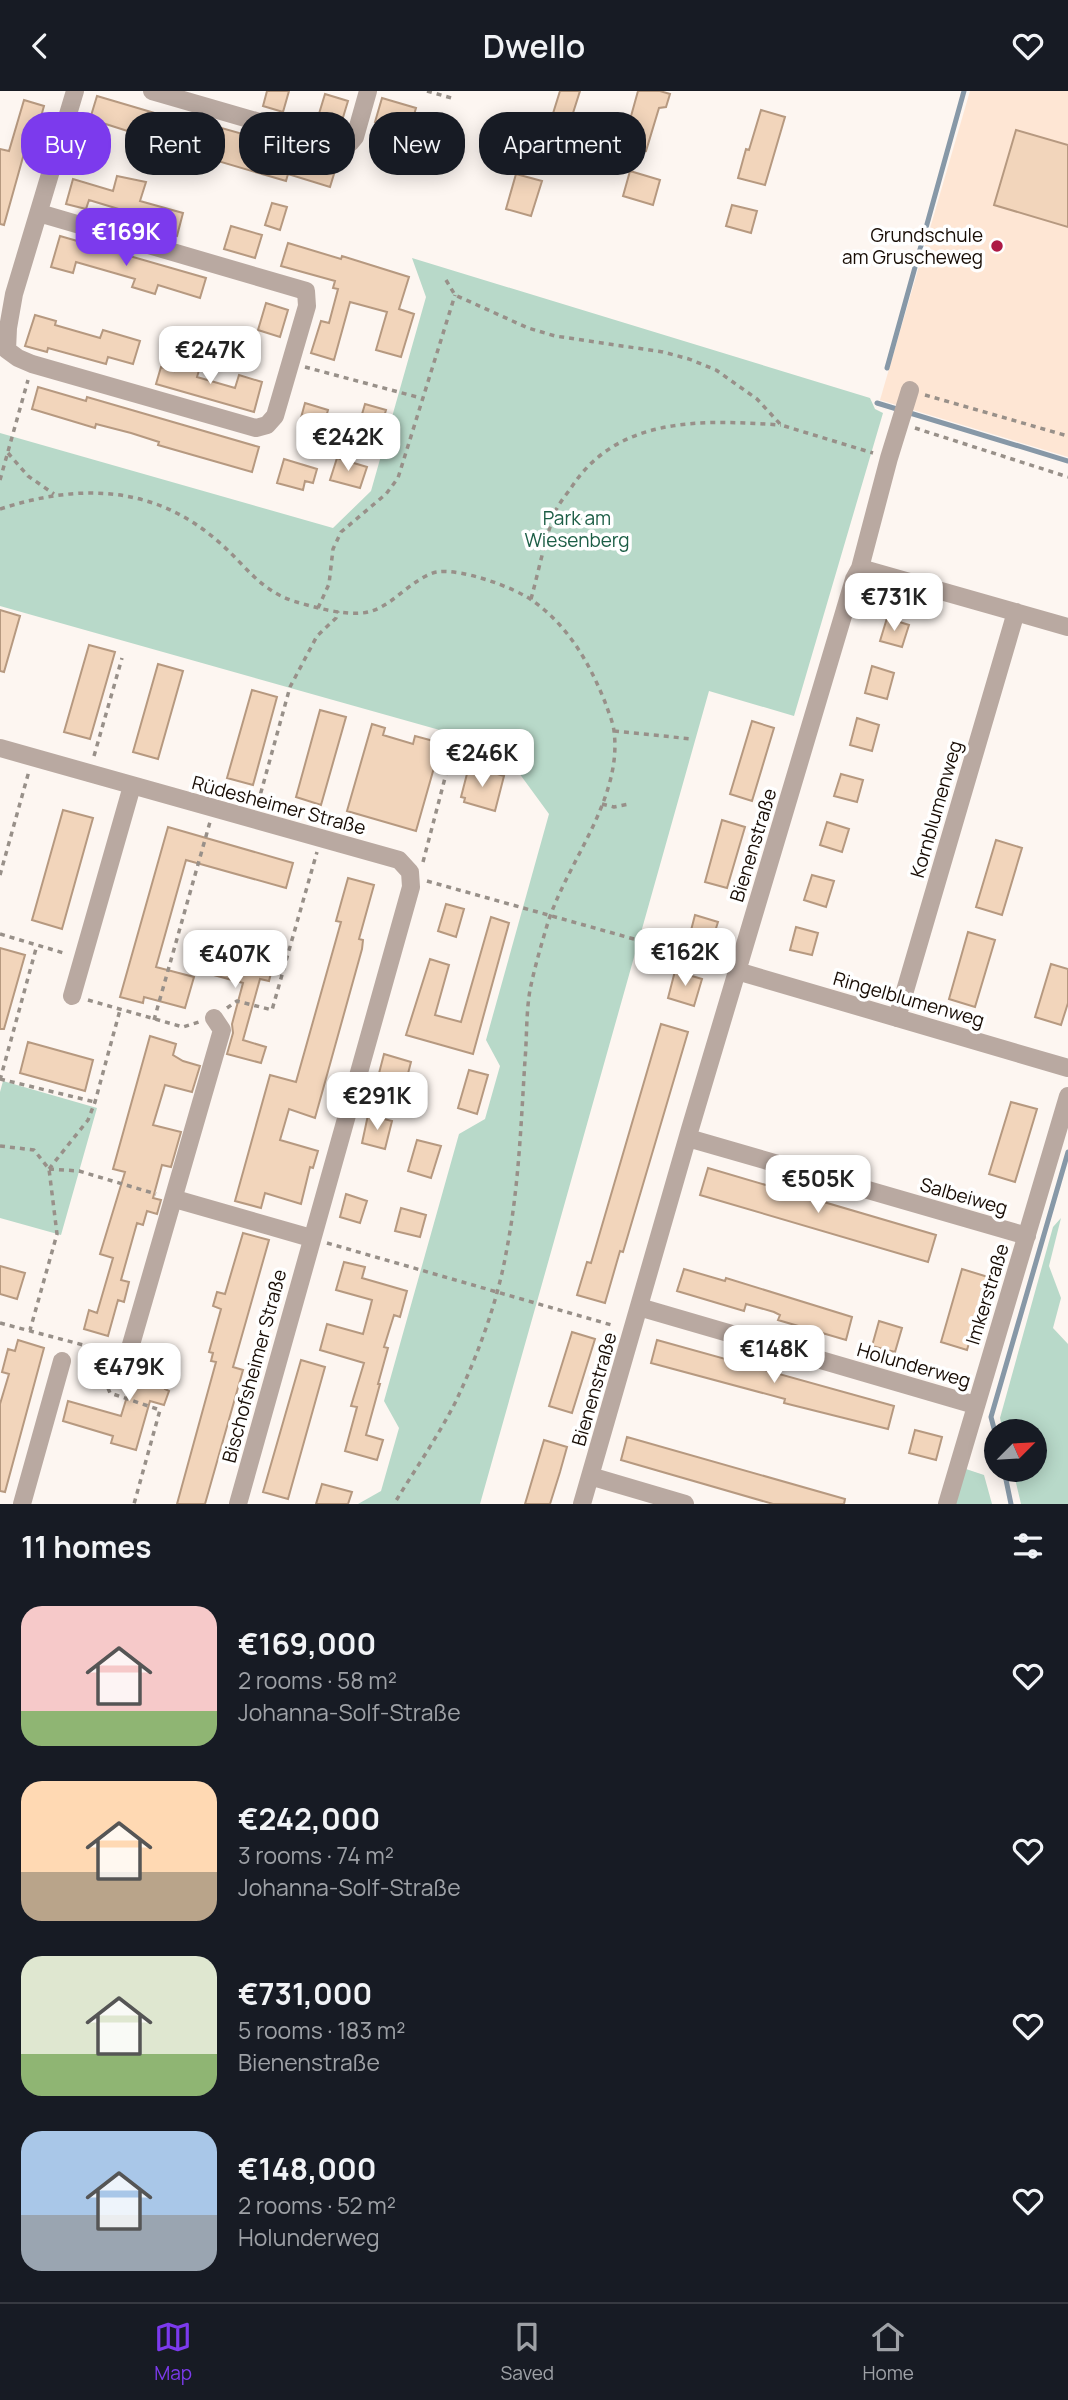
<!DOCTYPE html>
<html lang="en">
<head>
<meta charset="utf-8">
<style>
	:root { --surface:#171b24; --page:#242831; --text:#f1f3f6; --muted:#9ea1a6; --line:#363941; --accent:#7c3aed }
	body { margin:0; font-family:Manrope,sans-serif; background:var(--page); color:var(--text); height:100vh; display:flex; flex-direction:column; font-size:26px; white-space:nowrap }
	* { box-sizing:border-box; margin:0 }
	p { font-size:23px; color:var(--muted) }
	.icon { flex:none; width:38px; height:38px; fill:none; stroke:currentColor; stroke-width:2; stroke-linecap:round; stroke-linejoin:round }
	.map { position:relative; height:1413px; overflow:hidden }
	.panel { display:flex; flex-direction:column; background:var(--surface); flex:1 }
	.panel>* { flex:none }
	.hud { position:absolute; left:21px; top:21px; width:700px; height:63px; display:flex; gap:14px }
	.needle { width:46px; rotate:66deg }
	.controls { position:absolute; left:984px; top:1328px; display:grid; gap:14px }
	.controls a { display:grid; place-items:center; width:63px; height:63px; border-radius:50%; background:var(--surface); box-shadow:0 4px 18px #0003; font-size:35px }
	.price { position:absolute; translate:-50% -60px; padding:0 16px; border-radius:14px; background:#fff; color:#222; font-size:23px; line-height:46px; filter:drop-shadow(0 2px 4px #0008) }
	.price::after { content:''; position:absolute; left:50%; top:42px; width:21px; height:16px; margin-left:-10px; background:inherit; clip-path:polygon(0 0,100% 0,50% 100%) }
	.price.selected { background:var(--accent); color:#fff }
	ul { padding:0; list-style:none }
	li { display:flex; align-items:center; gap:21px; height:175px; padding:0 21px }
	li span { display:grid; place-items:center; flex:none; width:196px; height:140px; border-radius:21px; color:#555 }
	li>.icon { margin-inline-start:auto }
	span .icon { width:84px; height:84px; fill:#fffc; stroke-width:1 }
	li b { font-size:30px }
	h2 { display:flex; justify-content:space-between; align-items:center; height:84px; padding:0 21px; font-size:30px }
	.pill { padding:0 24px; border-radius:28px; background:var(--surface); box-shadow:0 4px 18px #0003; font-size:24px; line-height:63px }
	.pill.selected { background:var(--accent); color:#fff }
	header { display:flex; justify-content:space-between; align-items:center; height:91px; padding:0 21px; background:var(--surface); font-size:32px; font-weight:600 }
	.tab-bar { display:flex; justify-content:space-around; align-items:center; height:98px; border-top:2px solid var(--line); background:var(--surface); font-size:19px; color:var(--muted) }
	.tab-bar a { display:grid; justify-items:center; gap:4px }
	.tab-bar .selected { color:var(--accent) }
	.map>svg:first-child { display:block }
</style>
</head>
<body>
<header><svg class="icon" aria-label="back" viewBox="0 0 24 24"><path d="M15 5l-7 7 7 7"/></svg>Dwello<svg class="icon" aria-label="heart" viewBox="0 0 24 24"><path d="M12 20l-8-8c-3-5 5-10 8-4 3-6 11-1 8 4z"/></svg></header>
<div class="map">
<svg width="1068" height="1413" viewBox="0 0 1068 1413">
	<rect width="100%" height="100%" fill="#fdf6f1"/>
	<!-- built -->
	<path fill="#fee6d4" d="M 970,0 L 1068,0 L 1068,366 L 880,309 Z"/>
	<!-- green -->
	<path fill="#b8d9c9" d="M 412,167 L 870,307 L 875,318 L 883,322 L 794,625 L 709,600 L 480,1413 L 358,1413 L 381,1400 L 399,1337 L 384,1310 L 459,1043 L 485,1028 L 500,975 L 486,949 L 549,723 L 500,656 L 0,515 L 0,342 L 333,437 L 371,400 L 426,206 Z
		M 3,990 L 97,1017 L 61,1144 L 0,1127 L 0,1001 Z
		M 1061,1127 L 1049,1175 L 1061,1207 L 1053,1237 L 1068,1253 L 1068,1413 L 1021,1413 L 1013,1379 L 1034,1379 L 1034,1340 L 1003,1340 L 1000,1327 L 1053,1136 Z
		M 966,1378 L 984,1384 L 992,1413 L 955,1413 Z"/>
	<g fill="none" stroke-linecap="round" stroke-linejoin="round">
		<!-- stream -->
		<path stroke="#8798a7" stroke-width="5" d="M 887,277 L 964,0
			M 877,312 L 1068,370
			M 996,1345 L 991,1326 L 1068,1061
			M 1004,1379 L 1011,1413"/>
	</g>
	<!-- building -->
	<path fill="#f2d5bb" stroke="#b69980" stroke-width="2" d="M 267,0 L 289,0 L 283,21 L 263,15 Z
		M 560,0 L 580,0 L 559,66 L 537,59 L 545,31 L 550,32 Z
		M 638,0 L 660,0 L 670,3 L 666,16 L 659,17 L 646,60 L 623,54 Z
		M 325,3 L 348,10 L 341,33 L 318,26 Z
		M 97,5 L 185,31 L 186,27 L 338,70 L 330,96 L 288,83 L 286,90 L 177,58 L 178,56 L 90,28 Z
		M 382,7 L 416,17 L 409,41 L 375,31 Z
		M 24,9 L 44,15 L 36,43 L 30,41 L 4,134 L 0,133 L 0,58 L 9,60 Z
		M 761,19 L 785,26 L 765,94 L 738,87 L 746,58 L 749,59 Z
		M 1016,39 L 1068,54 L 1068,136 L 994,114 Z
		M 630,80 L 660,89 L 653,114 L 623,105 Z
		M 516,83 L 542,90 L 531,125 L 506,118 Z
		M 117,85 L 146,91 L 140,110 L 183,122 L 177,145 L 132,132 L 135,123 L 89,109 L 86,118 L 66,113 L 73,88 L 113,100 Z
		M 272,112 L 287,116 L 280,139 L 265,134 Z
		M 732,114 L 757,120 L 751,142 L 726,135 Z
		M 231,135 L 262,144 L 255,167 L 224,158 Z
		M 60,145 L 206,187 L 200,207 L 158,194 L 155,203 L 132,196 L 135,188 L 76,171 L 73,182 L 51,176 Z
		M 288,152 L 341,168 L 342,165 L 409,186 L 399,218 L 414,223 L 401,266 L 376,259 L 387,221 L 350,211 L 334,269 L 311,262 L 321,230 L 329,232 L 338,198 L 333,197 L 335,190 L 281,175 Z
		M 266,212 L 288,219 L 280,246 L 258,239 Z
		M 35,224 L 56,230 L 55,234 L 100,247 L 103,239 L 140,250 L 133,273 L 108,266 L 106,273 L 48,257 L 47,261 L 25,255 Z
		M 178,266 L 201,273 L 197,286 L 235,297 L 239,284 L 262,291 L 254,321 L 156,293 L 161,276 L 174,280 Z
		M 38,296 L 86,310 L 87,306 L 259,356 L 252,381 L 158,354 L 159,351 L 131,342 L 96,333 L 95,337 L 32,318 Z
		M 305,312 L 328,319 L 322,341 L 299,334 Z
		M 365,313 L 386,319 L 380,340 L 364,336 L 366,332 L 360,330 Z
		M 337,367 L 367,376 L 360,397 L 330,389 Z
		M 284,368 L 317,378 L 313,392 L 305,390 L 303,399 L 277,392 Z
		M 0,519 L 20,525 L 4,581 L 0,580 Z
		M 887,527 L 909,534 L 902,556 L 880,550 Z
		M 89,554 L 115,561 L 90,648 L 64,641 Z
		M 158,573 L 183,580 L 158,668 L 133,661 Z
		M 872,575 L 894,582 L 887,608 L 865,602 Z
		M 252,599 L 277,606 L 253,694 L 227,687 Z
		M 320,619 L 346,626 L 321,714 L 296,706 Z
		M 857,627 L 879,634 L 872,660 L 850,654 Z
		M 752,630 L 774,637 L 752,710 L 730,703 Z
		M 372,633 L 385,637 L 383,644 L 413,653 L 415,645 L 441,652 L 416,740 L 347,720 Z
		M 474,676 L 504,685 L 495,720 L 464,711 L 465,707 L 461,706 L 468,679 L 472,680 Z
		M 841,683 L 863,689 L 857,711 L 834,705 Z
		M 63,719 L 93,727 L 62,838 L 32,829 Z
		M 722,729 L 745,736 L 727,797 L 705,791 Z
		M 827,731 L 849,738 L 842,761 L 820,754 Z
		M 168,736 L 293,772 L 286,797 L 186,769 L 156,876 L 194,886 L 185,917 L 144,906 L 143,912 L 120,906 Z
		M 996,749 L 1022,757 L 1002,824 L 976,816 Z
		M 812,784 L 834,790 L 826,816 L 804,809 Z
		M 348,787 L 374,794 L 359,848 L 363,849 L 362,858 L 315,1027 L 289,1018 L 280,1049 L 318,1060 L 313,1077 L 310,1076 L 301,1113 L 265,1102 L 261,1117 L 235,1110 L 270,984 L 296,991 L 341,831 L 336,830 Z
		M 446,813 L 464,818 L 456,846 L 438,840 Z
		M 695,824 L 718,831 L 711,853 L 689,847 Z
		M 491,826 L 509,832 L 473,963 L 406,944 L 430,868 L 449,874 L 435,924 L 461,931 Z
		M 796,836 L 818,842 L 812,864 L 790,859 Z
		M 968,841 L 995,849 L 975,916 L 949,908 Z
		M 195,850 L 265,870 L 264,875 L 272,878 L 269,890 L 260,888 L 243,949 L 266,956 L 261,972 L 227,963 L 233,942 L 232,933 L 243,892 L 188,877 Z
		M 0,857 L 25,864 L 4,938 L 0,938 Z
		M 1051,873 L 1068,878 L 1068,912 L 1061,934 L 1035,926 Z
		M 675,880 L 702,888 L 694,915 L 668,907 Z
		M 661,933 L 688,941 L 623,1161 L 620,1160 L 605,1212 L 577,1204 L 587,1171 L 591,1172 Z
		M 150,945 L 176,953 L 173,964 L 183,970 L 200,975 L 192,1001 L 165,994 L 153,1034 L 181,1041 L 171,1076 L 162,1074 L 153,1107 L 161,1109 L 157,1123 L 147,1120 L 143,1134 L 137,1132 L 121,1189 L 129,1191 L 124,1211 L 118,1209 L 108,1245 L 84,1238 L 89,1219 L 97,1222 L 113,1167 L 100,1163 L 125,1081 L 113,1078 Z
		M 28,951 L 93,969 L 85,1000 L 20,982 Z
		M 384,963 L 411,971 L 404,998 L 377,990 Z
		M 469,979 L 488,984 L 477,1023 L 458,1017 Z
		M 1011,1011 L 1037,1018 L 1015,1091 L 989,1083 Z
		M 368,1024 L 392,1030 L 385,1058 L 362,1052 Z
		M 417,1049 L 441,1055 L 431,1087 L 408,1080 Z
		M 708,1077 L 936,1144 L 928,1171 L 700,1104 Z
		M 346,1103 L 367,1110 L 360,1132 L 340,1126 Z
		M 401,1117 L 426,1124 L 420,1146 L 395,1140 Z
		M 243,1142 L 269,1149 L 233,1276 L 243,1279 L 205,1413 L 177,1413 L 216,1271 L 211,1270 L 213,1262 L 209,1261 L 221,1218 L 213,1215 L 217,1201 L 225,1203 Z
		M 344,1171 L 365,1176 L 362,1187 L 407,1200 L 400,1226 L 394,1224 L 384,1256 L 388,1257 L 378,1293 L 380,1293 L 366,1344 L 383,1349 L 377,1369 L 345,1360 L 357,1316 L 351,1315 L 364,1272 L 320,1259 L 327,1233 L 363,1243 L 370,1217 L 372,1209 L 336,1199 Z
		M 0,1175 L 25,1182 L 17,1208 L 0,1203 Z
		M 684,1178 L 725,1190 L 726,1187 L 852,1226 L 846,1249 L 778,1229 L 780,1224 L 774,1221 L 746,1213 L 744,1220 L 677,1200 Z
		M 962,1178 L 988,1186 L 967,1259 L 941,1251 Z
		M 879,1230 L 902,1237 L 895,1261 L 872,1255 Z
		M 572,1241 L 595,1248 L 572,1322 L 549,1315 Z
		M 18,1249 L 44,1257 L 5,1401 L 0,1400 L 0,1313 L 9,1283 L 2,1281 L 8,1258 L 15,1260 Z
		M 657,1249 L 894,1315 L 888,1338 L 784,1312 L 785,1308 L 651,1272 Z
		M 142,1257 L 174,1268 L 165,1298 L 169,1300 L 164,1314 L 150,1310 L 136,1359 L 111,1352 L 113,1345 L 63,1330 L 68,1310 L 121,1325 Z
		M 301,1269 L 325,1276 L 288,1408 L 263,1401 Z
		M 915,1339 L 942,1346 L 936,1369 L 909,1362 Z
		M 627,1346 L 845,1408 L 844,1413 L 773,1413 L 621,1369 Z
		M 544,1349 L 567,1356 L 560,1381 L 550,1413 L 525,1413 Z
		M 322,1393 L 352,1401 L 348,1413 L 316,1413 Z"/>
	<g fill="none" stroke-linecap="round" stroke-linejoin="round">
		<!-- path -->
		<path stroke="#989089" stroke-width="3.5" stroke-dasharray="5 5" stroke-linecap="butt" d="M 427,0 L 455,8
			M 446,189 L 455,204 L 528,237 L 555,245 L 663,261 L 689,268 L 716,279 L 757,308 L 781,334 L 873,362
			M 305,276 L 421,307
			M 925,304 L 1068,345
			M 915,337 L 1068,386
			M 8,362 L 28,385 L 54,403
			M 0,389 L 28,289
			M 0,418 C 80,392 155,394 220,452 C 246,475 259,498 293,510 C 314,516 341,524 362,522 C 384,520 399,502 416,491 C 422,487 430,482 437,481 C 460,477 514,496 533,510 C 568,535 589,571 605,611 C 608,620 613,631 614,640 C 623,710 564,774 546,838 C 540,858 534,879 530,899 C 526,922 527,946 525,969 C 521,1031 519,1095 507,1157 C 498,1210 478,1264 455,1312 C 437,1347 414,1380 394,1413
			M 531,508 C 539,479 545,447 556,419 C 560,411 566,404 571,397 C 618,324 704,329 781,334
			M 318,517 L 329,493 L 333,458 L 341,441 L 386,403 L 398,387 L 455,204
			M 614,640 L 692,648
			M 94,665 L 122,567
			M 258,712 L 290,596 L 317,545 L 336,527 L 338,520
			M 602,713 L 614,716 L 629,713
			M 423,771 L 451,664
			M 0,784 L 29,680
			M 427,790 L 723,873
			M 0,843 L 67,863
			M 88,909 L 183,936 L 199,931
			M 227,917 L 237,910 L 272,919 L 317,761
			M 154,929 L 210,731
			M 0,988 L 95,1011
			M 0,989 L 37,854
			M 0,1055 L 34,1059 L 49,1078 L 57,1143 L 30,1239
			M 49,1078 L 88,1029 L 95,1011 L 120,919
			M 49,1078 L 79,1080 L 156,1103
			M 327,1152 L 615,1235
			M 0,1232 L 106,1260
			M 108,1297 L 110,1302 L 160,1319 L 134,1413"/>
		<!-- minor -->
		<path stroke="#b9a9a1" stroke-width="18" d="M 152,0 L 339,54 L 350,52 L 355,46 L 368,0
			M 39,122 L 306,200 L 307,215 L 275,325 L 267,334 L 256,337 L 32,273 L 18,267 L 7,259 L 8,237 L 14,203 L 75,0
			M 860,477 L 1068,536
			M 0,657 L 399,769 L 410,781 L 411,796 L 238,1413
			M 737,880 L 1068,977
			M 72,905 L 132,695
			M 897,927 L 1016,521
			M 688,1047 L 1027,1145
			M 175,1108 L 311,1147
			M 639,1216 L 975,1314
			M 102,1283 L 128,1264 L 222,939 L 214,927
			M 590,1385 L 685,1413
			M 22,1413 L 62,1270
			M 582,1413 L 690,1038 L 854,488 L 860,477 L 889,367 L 910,299
			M 947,1413 L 1068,1005"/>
	</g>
	<!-- markers -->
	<circle fill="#ad1945" stroke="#fff" stroke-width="2.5" cx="997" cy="155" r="7"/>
	<g text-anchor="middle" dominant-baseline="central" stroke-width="7" stroke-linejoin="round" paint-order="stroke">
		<!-- poi labels -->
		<g font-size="19" fill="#180d05" stroke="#fff" text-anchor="end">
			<text x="983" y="144">Grundschule<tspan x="983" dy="22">am Gruscheweg</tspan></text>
		</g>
		<!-- park labels -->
		<g font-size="19" fill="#1d5e46" stroke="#fff">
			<text x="577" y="427">Park am<tspan x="577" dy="22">Wiesenberg</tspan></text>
		</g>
		<!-- street labels -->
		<g font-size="19" fill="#180d05" stroke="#fff">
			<text transform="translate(279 714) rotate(15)">Rüdesheimer Straße</text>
			<text transform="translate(936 718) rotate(-74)">Kornblumenweg</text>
			<text transform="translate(753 754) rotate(-73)">Bienenstraße</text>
			<text transform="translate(909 908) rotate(16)">Ringelblumenweg</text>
			<text transform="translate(964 1105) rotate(16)">Salbeiweg</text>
			<text transform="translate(987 1203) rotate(-73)">Imkerstraße</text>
			<text transform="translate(914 1274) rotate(16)">Holunderweg</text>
			<text transform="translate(254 1275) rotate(-75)">Bischofsheimer Straße</text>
			<text transform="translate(594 1298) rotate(-74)">Bienenstraße</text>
		</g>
	</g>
</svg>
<div class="controls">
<a><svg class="needle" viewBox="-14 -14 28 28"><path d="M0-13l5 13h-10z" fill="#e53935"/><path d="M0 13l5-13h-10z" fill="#9ea1a6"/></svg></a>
</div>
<b class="price selected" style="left:126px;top:177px">€169K</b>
<b class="price" style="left:210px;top:295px">€247K</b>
<b class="price" style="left:348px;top:382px">€242K</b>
<b class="price" style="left:894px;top:542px">€731K</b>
<b class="price" style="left:482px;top:698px">€246K</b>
<b class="price" style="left:685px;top:897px">€162K</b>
<b class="price" style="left:235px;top:899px">€407K</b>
<b class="price" style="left:377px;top:1041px">€291K</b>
<b class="price" style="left:818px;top:1124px">€505K</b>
<b class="price" style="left:774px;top:1294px">€148K</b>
<b class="price" style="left:129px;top:1312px">€479K</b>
<div class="hud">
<a class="pill selected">Buy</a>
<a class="pill">Rent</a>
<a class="pill">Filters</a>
<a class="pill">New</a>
<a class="pill">Apartment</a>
</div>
</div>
<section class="panel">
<h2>11 homes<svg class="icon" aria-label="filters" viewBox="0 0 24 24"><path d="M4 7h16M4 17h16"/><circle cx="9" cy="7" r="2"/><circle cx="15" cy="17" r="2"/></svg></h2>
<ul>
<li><span style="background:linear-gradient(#f6c9c9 75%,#8fb573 0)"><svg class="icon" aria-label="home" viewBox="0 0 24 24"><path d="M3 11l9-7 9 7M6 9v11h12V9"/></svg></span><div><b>€169,000</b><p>2 rooms · 58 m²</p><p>Johanna-Solf-Straße</p></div><svg class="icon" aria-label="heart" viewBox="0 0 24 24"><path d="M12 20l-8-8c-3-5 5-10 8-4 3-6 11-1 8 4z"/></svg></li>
<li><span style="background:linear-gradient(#ffd9b3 65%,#b9a48a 0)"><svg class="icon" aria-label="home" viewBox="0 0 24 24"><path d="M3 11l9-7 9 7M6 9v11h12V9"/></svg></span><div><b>€242,000</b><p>3 rooms · 74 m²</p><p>Johanna-Solf-Straße</p></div><svg class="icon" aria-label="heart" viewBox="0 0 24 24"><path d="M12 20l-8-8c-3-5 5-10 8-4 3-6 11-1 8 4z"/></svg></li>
<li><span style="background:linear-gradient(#dfe7d0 70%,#8fb573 0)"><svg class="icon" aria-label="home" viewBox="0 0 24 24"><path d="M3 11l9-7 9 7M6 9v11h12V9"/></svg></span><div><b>€731,000</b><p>5 rooms · 183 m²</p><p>Bienenstraße</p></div><svg class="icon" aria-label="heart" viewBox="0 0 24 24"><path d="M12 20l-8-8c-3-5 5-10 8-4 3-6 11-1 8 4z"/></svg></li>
<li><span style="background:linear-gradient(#a9c7e8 60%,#9aa5b1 0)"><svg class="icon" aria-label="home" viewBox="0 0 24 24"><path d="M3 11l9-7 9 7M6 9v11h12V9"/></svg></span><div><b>€148,000</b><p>2 rooms · 52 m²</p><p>Holunderweg</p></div><svg class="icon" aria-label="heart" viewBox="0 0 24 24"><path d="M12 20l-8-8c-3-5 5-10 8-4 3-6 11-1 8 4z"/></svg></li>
</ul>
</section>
<nav class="tab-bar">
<a class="selected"><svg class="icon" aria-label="map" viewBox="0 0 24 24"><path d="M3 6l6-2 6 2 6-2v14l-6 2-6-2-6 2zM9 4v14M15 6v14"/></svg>Map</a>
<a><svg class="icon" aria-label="saved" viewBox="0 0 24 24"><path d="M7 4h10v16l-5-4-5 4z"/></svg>Saved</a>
<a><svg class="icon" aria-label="home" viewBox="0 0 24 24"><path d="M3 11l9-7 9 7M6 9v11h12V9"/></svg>Home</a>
</nav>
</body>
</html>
